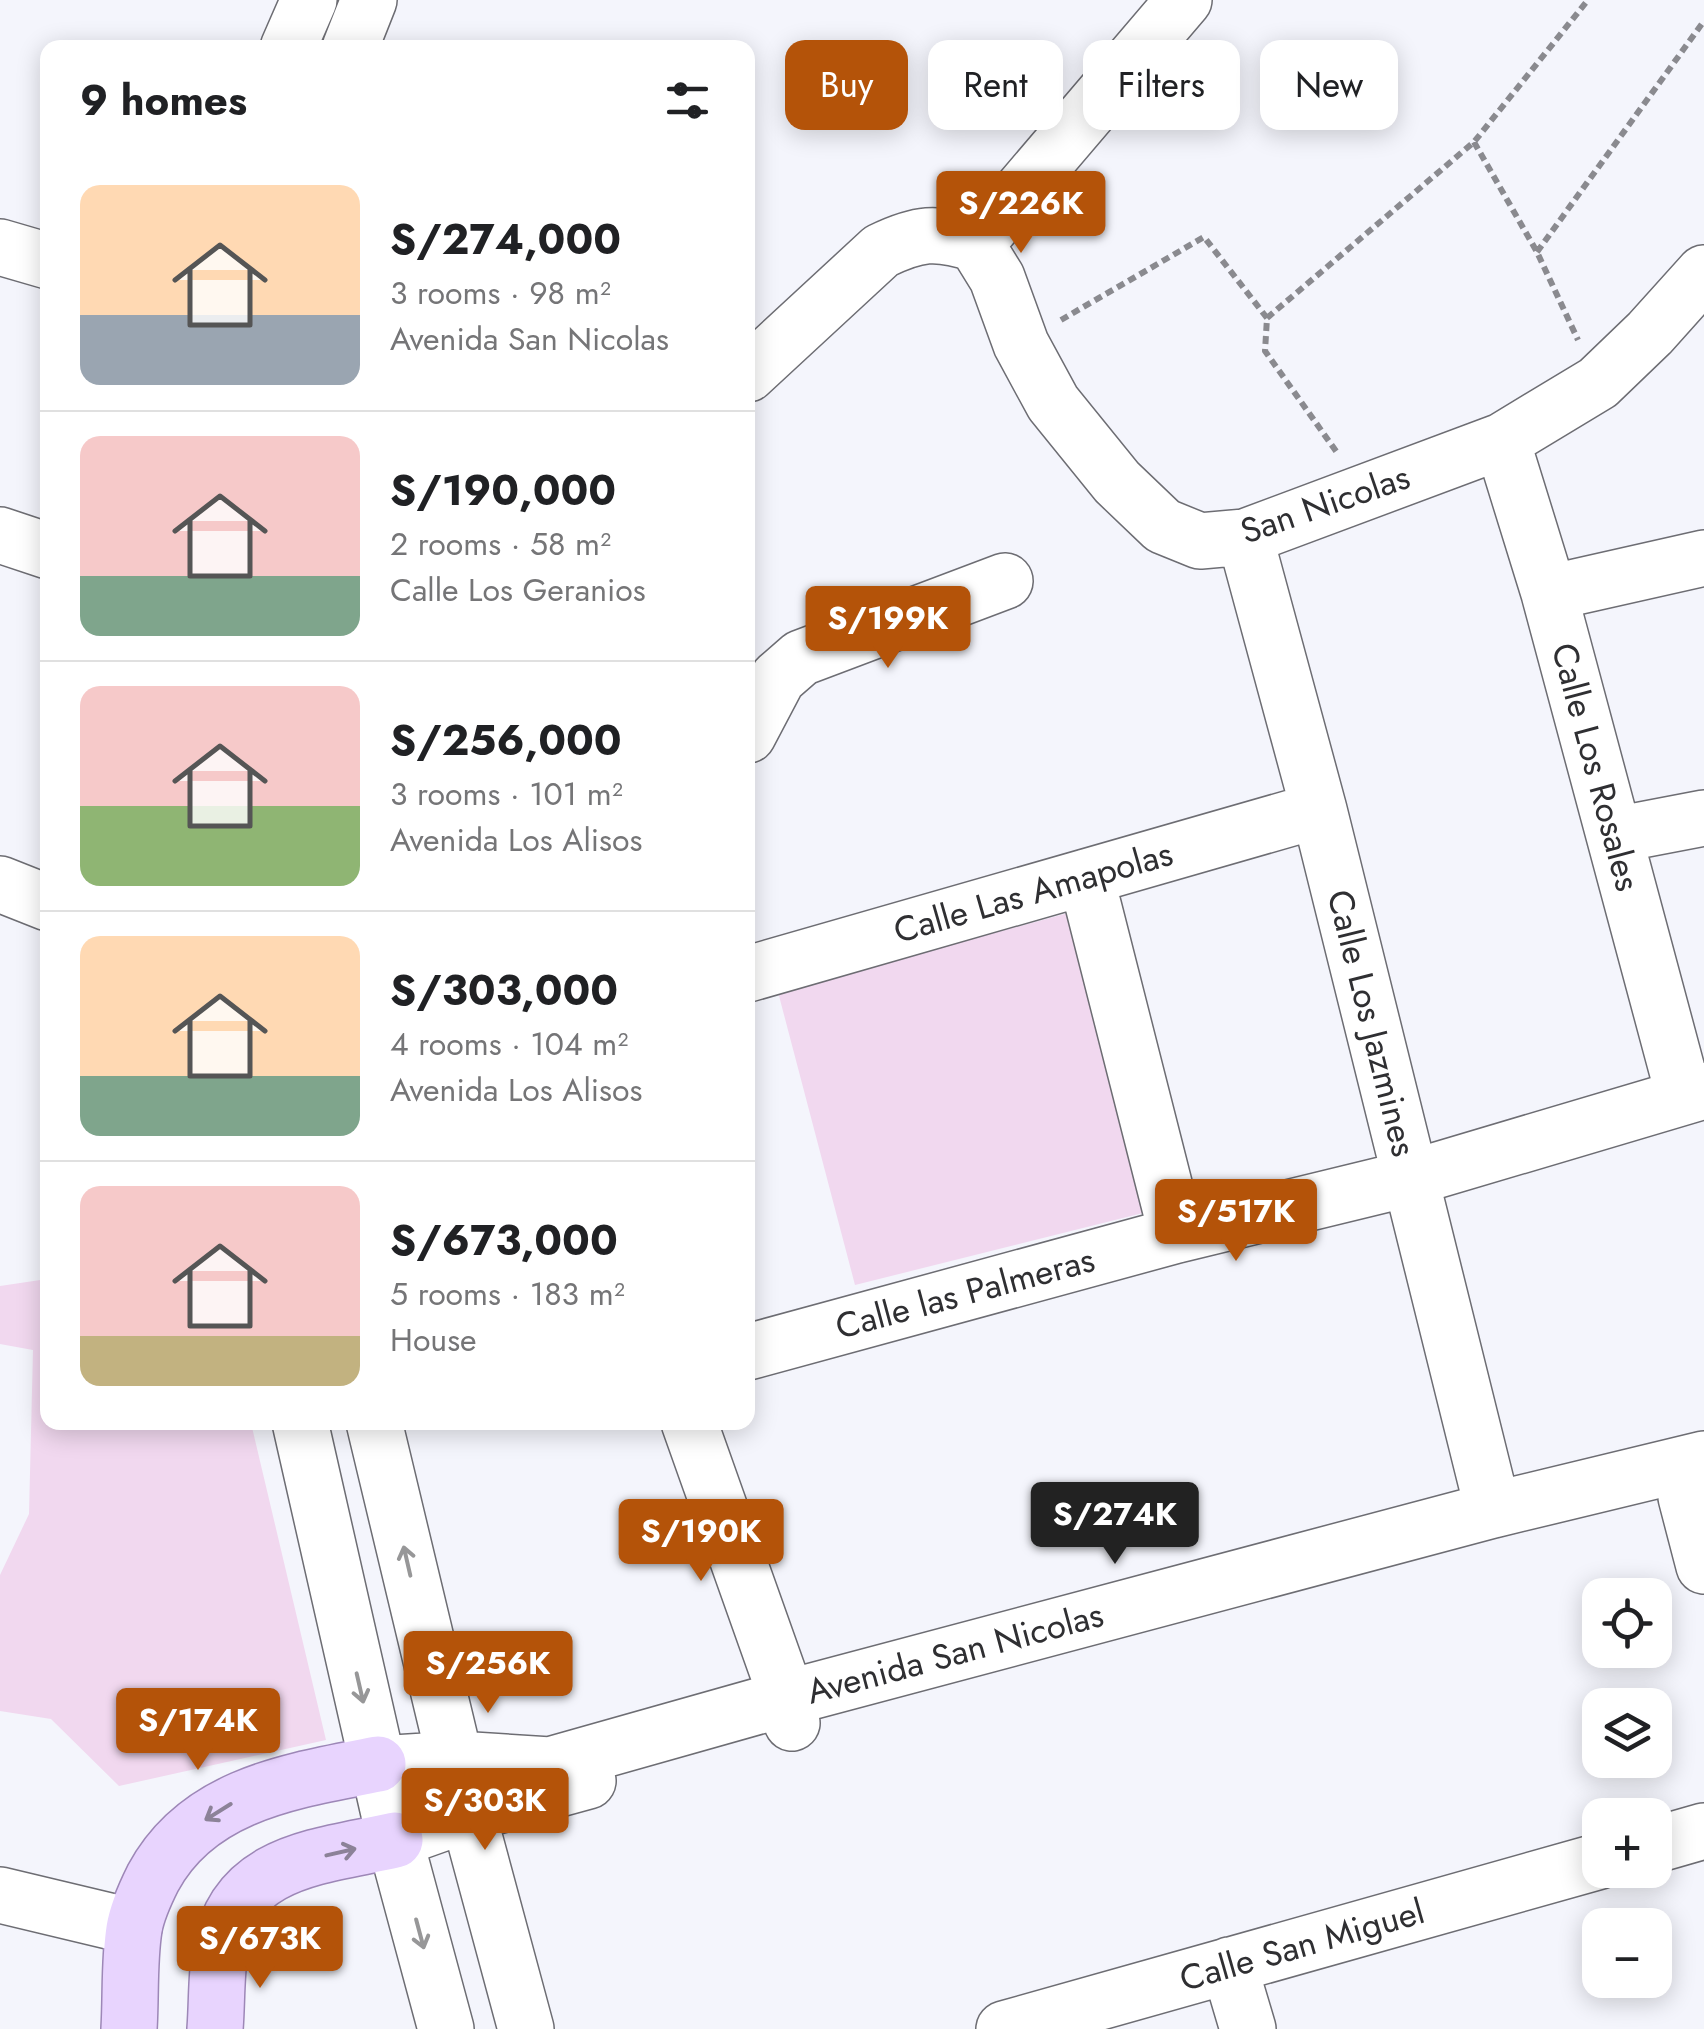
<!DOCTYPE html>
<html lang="en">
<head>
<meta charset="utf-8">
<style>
	:root { --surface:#fff; --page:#f2f2f2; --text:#202124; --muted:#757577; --line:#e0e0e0; --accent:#b45309 }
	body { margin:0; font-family:Jost,sans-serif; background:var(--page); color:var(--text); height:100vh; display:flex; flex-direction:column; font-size:38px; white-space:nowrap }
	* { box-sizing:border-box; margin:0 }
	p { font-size:32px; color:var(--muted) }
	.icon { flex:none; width:55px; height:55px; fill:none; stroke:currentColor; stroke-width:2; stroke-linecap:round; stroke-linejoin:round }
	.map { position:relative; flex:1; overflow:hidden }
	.side { position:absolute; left:40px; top:40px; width:715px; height:1390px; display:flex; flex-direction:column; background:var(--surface); border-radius:20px; box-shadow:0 5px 25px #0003 }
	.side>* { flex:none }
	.hud { position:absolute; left:785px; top:40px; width:768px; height:90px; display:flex; gap:20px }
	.tools { position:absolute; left:1582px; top:1578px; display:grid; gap:20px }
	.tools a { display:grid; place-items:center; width:90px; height:90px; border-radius:20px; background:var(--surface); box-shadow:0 5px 25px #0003; font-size:50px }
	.price { position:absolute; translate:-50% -85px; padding:0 22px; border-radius:10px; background:var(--accent); color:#fff; font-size:32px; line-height:65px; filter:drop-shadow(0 2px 5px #0008) }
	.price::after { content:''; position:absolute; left:50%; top:60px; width:30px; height:22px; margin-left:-15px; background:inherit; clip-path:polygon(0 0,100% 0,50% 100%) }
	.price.on { background:#222; color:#fff }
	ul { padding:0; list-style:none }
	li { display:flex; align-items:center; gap:30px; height:250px; padding:0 40px }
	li+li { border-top:2px solid var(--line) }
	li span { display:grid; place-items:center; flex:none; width:280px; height:200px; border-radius:20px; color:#555 }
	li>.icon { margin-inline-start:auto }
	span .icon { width:120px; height:120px; fill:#fffc; stroke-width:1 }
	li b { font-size:42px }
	h2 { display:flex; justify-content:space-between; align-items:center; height:120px; padding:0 40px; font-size:42px }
	.chip { padding:0 35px; border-radius:20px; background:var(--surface); box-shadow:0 5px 25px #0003; font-size:35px; line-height:90px }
	.chip.on { background:var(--accent); color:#fff }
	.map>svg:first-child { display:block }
</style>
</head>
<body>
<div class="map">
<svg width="1704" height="2029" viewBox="0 0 1704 2029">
	<rect width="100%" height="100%" fill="#f4f5fc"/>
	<!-- green -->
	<path fill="#f1d8ef" d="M 1068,913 L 1151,1211 L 855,1285 L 778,992 Z
		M 47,1279 L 48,1422 L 251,1423 L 326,1740 L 119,1786 L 51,1719 L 0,1711 L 0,1575 L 29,1514 L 33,1350 L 0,1344 L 0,1286 Z"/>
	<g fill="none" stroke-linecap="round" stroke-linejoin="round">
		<defs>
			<path id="minor" d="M 288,48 L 309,0
				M 350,48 L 369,0
				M 976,244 L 997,278 L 1021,344 L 1053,403 L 1117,482 L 1163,526 L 1200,541 L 1245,537 L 1502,441 L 1598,383 L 1650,333 L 1704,273
				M 0,247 L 48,261
				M 748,374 L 881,251 C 918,233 936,231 976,244 L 1184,0
				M 1502,441 L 1549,593 L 1684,1096
				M 0,535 L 48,551
				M 1245,537 L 1319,810 L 1493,1510
				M 1549,593 L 1704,558
				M 748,735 L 778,678 L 801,658 L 1005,581
				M 1615,835 L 1704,818
				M 1086,877 L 1177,1235
				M 0,884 L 48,903
				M 748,974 L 1319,810
				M 748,1352 L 1177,1235 L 1411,1178 L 1704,1091
				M 300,1422 L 395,1840 L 446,2029
				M 374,1422 L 468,1814 L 526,2029
				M 689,1422 L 787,1698 L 792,1723
				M 1686,1497 L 1704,1566
				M 378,1764 L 457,1759 L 550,1765 L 787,1698 L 1493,1510 L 1704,1459
				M 395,1840 L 468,1814 L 588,1781
				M 1655,1845 L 1704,1831
				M 0,1895 L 134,1927
				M 1229,1965 L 1248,2029
				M 1004,2029 L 1600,1861"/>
			<path id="major" d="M 129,2029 C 131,1996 129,1961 134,1929 C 137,1911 145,1894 153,1878 C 198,1794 292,1781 378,1764
				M 215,2029 C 217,2003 216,1976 220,1951 C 235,1859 321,1857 395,1840"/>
		</defs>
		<!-- minor casing -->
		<use href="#minor" stroke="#6d6d73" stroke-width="58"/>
		<!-- major casing -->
		<use href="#major" stroke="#9d87b7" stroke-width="58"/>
		<!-- path -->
		<path stroke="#8a8a8f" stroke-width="6" stroke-dasharray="8 5" stroke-linecap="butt" d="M 1474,142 L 1537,252 L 1578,340
			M 1537,252 L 1704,21
			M 1267,318 L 1474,142 L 1588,0
			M 1061,320 L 1204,237 L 1267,318 L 1265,351 L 1338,454"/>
		<!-- minor -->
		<use href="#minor" stroke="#fff" stroke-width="55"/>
		<!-- major -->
		<use href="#major" stroke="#e8d4fe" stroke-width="55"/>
	</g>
	<!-- one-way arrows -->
	<defs><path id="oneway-shaft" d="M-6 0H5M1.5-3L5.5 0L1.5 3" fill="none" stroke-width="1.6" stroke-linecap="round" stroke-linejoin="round" transform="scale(2.5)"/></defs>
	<g stroke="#979798">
		<use href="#oneway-shaft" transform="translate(407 1561) rotate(-103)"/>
		<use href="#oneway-shaft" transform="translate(360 1688) rotate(77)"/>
		<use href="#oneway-shaft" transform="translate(420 1934) rotate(75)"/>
	</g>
	<g stroke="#8c8298">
		<use href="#oneway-shaft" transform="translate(218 1812) rotate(148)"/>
		<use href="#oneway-shaft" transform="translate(341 1852) rotate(-13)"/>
	</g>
	<g text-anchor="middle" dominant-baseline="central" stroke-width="10" stroke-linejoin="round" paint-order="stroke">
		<!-- street labels -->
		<g font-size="35" fill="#2f2f32" stroke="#fff">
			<text transform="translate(1325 504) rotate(-19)">San Nicolas</text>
			<text transform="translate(1596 767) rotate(75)">Calle Los Rosales</text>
			<text transform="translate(1033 892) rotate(-16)">Calle Las Amapolas</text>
			<text transform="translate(1372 1023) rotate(76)">Calle Los Jazmines</text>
			<text transform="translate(965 1293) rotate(-15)">Calle las Palmeras</text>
			<text transform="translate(955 1653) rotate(-15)">Avenida San Nicolas</text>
			<text transform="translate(1302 1945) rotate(-16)">Calle San Miguel</text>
		</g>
	</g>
</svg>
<div class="tools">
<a><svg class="icon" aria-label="locate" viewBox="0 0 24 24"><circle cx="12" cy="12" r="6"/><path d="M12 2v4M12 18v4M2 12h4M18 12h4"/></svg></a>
<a><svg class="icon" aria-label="layers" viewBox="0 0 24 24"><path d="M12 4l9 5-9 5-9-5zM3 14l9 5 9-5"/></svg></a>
<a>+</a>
<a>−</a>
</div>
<b class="price" style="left:1021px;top:256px">S/226K</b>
<b class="price" style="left:888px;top:671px">S/199K</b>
<b class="price" style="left:1236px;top:1264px">S/517K</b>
<b class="price on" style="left:1115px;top:1567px">S/274K</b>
<b class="price" style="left:701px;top:1584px">S/190K</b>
<b class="price" style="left:488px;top:1716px">S/256K</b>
<b class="price" style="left:198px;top:1773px">S/174K</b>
<b class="price" style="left:485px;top:1853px">S/303K</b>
<b class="price" style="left:260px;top:1991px">S/673K</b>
<div class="hud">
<a class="chip on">Buy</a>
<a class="chip">Rent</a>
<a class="chip">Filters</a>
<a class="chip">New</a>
</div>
<section class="side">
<h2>9 homes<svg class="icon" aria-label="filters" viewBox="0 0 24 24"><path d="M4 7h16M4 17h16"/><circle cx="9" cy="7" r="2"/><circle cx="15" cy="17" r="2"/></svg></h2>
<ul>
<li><span style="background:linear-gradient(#ffd9b3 65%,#9aa5b1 0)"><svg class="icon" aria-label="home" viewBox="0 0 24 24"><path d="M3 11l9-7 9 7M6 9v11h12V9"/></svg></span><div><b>S/274,000</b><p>3 rooms · 98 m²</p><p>Avenida San Nicolas</p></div></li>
<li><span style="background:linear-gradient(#f6c9c9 70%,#7fa58c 0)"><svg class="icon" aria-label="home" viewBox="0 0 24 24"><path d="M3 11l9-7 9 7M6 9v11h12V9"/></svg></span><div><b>S/190,000</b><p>2 rooms · 58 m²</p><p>Calle Los Geranios</p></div></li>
<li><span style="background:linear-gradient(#f6c9c9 60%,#8fb573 0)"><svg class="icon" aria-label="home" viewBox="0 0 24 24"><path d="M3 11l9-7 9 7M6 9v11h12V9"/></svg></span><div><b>S/256,000</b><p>3 rooms · 101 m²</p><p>Avenida Los Alisos</p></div></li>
<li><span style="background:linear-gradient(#ffd9b3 70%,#7fa58c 0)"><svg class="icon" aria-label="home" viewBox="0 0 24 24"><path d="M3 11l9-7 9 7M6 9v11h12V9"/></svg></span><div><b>S/303,000</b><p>4 rooms · 104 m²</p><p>Avenida Los Alisos</p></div></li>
<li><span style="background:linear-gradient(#f6c9c9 75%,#c2b280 0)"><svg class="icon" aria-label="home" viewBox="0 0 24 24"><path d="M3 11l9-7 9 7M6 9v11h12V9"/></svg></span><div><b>S/673,000</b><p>5 rooms · 183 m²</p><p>House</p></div></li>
</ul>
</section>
</div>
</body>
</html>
